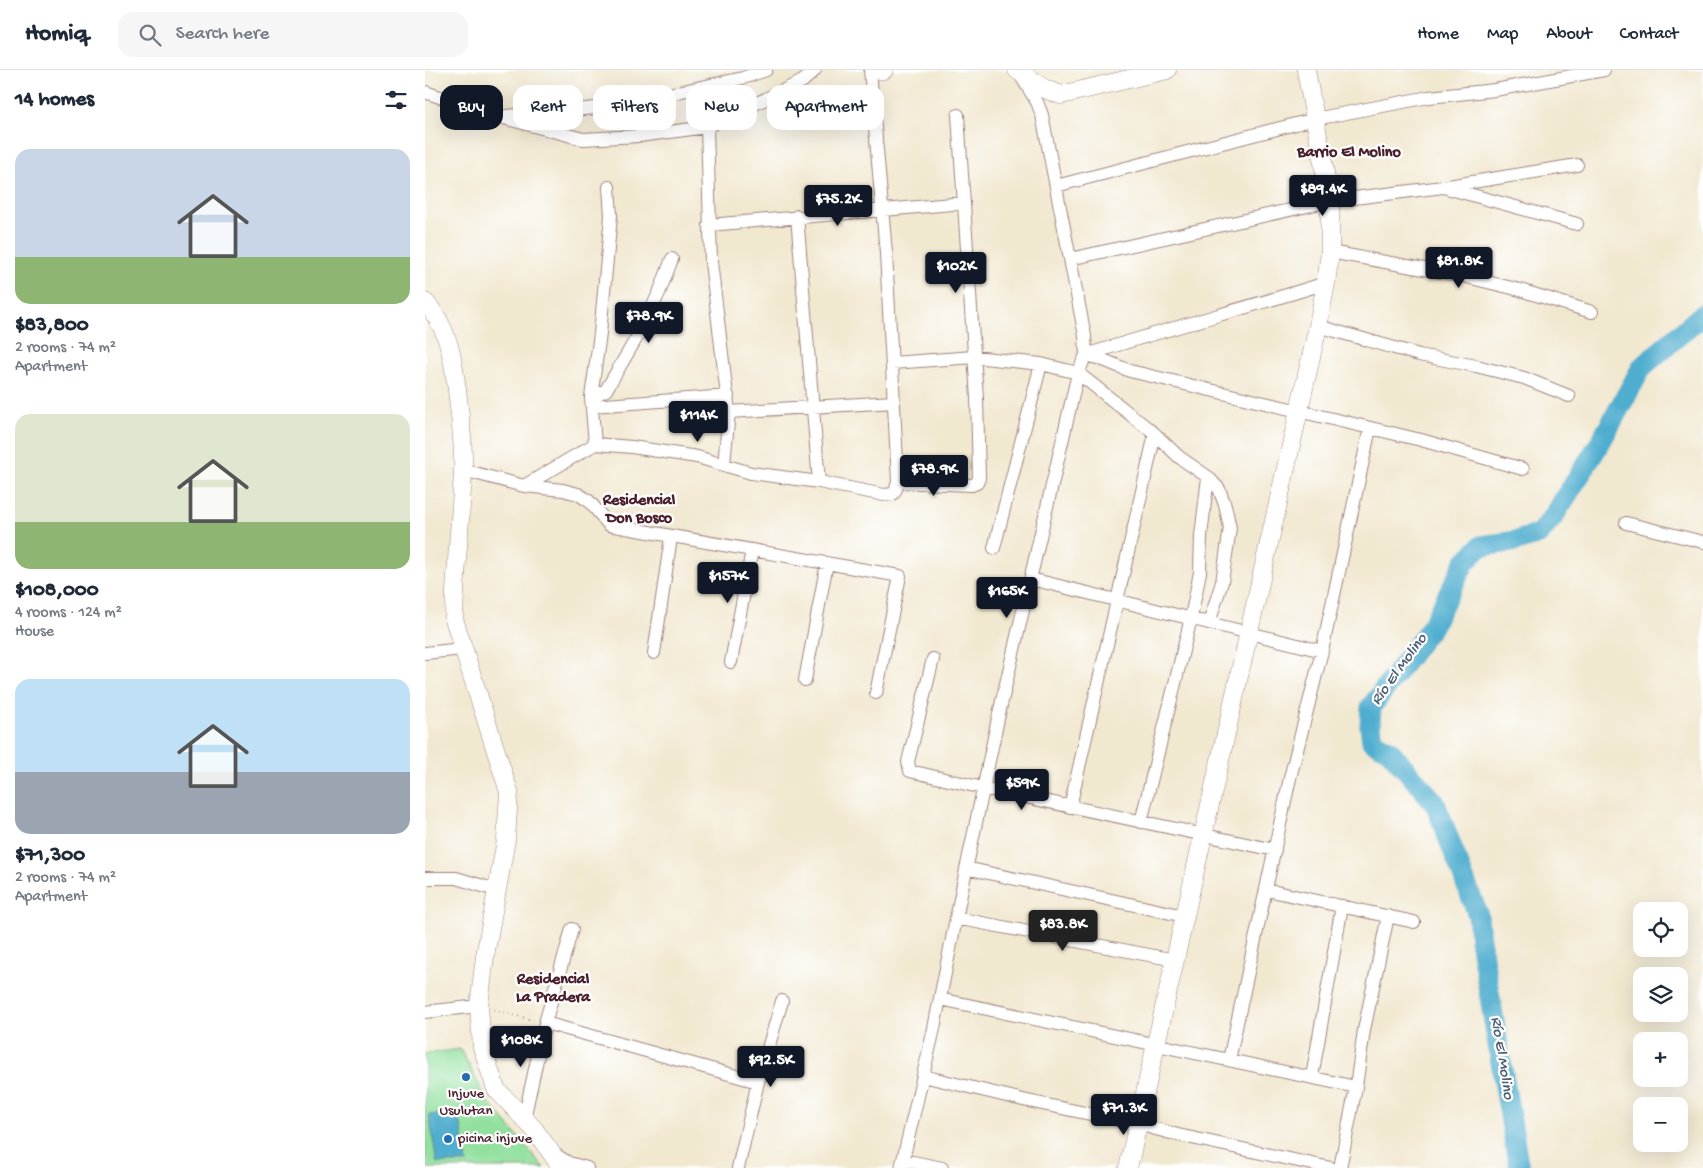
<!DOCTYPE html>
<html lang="en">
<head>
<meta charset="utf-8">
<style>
	:root { --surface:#fff; --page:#f6f6f7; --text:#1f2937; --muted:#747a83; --line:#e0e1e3; --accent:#111827 }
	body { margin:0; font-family:"Gochi Hand",sans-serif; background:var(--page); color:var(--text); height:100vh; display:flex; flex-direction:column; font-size:19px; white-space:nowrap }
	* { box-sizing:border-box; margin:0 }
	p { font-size:16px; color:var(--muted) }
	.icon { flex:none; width:28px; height:28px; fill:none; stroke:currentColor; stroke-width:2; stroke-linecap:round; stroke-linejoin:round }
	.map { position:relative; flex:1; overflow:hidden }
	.sheet { display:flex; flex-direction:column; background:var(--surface); width:425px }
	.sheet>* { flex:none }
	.top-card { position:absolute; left:15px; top:15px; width:475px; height:45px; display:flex; gap:10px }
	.tools { position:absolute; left:1208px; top:832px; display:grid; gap:10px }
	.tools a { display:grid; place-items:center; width:55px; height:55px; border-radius:10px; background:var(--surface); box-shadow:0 5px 20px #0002; font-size:25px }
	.price { position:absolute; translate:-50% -42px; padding:0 11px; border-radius:5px; background:var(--accent); color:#fff; font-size:16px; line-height:32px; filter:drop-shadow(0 1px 2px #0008) }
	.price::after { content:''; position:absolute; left:50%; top:30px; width:15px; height:11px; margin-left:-8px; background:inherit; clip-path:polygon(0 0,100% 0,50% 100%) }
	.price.active { background:#222; color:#fff }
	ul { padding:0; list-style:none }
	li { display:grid; align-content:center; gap:10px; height:265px; padding:0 15px }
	li span { display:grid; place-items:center; height:155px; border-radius:15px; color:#555 }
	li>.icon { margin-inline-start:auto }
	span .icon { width:90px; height:90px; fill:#fffc; stroke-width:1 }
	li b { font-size:21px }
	h2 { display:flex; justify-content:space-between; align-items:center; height:60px; padding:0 15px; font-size:21px }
	.tag { padding:0 18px; border-radius:15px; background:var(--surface); box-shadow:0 5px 20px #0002; font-size:18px; line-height:45px }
	.tag.active { background:var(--accent); color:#fff }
	header { display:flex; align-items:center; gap:30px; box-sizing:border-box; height:70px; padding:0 25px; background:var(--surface); border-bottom:1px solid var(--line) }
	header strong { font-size:24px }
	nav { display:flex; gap:28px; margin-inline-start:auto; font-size:18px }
	.search { width:350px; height:45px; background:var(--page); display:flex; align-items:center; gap:12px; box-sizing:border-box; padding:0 18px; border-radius:15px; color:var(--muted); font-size:19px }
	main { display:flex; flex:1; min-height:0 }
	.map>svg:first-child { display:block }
</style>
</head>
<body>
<header>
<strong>Homiq</strong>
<div class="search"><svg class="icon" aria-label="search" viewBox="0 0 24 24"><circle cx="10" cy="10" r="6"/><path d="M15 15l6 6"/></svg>Search here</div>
<nav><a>Home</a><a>Map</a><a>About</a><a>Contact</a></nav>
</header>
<main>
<section class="sheet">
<h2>14 homes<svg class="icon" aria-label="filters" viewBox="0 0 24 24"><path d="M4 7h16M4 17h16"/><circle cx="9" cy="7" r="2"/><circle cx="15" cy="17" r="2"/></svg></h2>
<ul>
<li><span style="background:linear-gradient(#c9d6e8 70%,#8fb573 0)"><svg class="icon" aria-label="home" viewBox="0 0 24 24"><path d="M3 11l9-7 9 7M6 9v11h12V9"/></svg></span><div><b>$83,800</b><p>2 rooms · 74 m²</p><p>Apartment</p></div></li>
<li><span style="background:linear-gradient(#dfe7d0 70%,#8fb573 0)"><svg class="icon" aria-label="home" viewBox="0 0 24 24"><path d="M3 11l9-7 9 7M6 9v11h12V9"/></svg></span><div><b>$108,000</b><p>4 rooms · 124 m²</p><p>House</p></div></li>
<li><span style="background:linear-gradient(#bfe0f5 60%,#9aa5b1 0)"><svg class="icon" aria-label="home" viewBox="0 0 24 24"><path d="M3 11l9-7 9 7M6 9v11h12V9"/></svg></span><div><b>$71,300</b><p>2 rooms · 74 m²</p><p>Apartment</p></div></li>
</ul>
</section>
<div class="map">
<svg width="1278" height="1098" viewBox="0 0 1278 1098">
	<rect width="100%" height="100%" fill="#fff"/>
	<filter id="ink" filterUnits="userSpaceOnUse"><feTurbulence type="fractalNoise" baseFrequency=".02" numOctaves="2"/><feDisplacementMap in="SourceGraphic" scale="10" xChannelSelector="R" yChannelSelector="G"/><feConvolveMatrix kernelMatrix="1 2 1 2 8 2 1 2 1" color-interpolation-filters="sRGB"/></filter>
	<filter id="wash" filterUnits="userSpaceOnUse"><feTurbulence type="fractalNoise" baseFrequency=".0096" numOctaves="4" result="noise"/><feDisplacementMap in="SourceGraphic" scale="20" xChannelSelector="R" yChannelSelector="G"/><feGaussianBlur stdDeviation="1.12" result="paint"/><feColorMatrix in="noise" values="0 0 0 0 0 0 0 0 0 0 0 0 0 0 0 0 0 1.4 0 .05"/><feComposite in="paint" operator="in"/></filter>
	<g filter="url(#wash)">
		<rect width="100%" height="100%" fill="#f1e8d0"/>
		<!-- green -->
		<path fill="#91e09e" stroke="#6e8064" d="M 35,979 L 63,1031 L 119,1098 L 0,1098 L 0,984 Z"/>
		<!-- water -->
		<path fill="#50adcf" stroke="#4d667d" d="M 34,1042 L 42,1093 L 12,1093 L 4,1045 Z"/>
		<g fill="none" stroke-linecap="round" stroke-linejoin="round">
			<!-- river -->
			<path stroke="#50adcf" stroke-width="21" d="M 1094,1098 L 1055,869 L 1053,845 L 1010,733 L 964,680 L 947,671 L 945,656 L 946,637 L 1007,556 L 1040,492 L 1056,476 L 1092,471 L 1114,464 L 1128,447 L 1175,373 L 1217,297 L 1278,244"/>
		</g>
	</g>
	<g filter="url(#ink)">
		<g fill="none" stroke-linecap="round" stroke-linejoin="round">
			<defs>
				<path id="street" d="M 0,22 L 71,46 L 158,69 L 214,66 L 282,57 L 378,11 L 390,0
					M 81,46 L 183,37 L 318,8 L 341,0
					M 282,57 L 286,192 L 304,342 L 299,394
					M 631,116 L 890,49 L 1004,27 L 1070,20 L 1179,0
					M 1023,116 L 1152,95
					M 372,146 L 394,412
					M 284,155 L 539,133
					M 905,182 L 1038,206 L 1095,220 L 1167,242
					M 645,189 L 905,131 L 1018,117 L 1152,154
					M 893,256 L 994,285 L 1051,296 L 1099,308 L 1144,326
					M 661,285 L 676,289 L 705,301 L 996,370 L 1098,399
					M 661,285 C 741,259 822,238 901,213
					M 467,293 L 549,287 L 616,294 L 653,303 L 730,364 L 754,387 L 783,407 L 794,419 L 800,435 L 805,458 L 797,512 L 784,553
					M 166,327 L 181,320 L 215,262 L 234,223 L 247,189
					M 167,336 L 303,326
					M 304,342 L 469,332
					M 170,374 L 166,327 L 175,264 L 186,146 L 184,117
					M 38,400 L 99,416 L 138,420 L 153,424 L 164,431 L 184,455 L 475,506 L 451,623
					M 473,412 L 547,415 L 552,413 L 554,408 L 552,328 L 533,45
					M 99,416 L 170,374 L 207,377 L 272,387 L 326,403 L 394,412 L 459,425 L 468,424 L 471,419 L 473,412 L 461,183 L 445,0
					M 1201,453 L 1278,472
					M 569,478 L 616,294
					M 606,509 L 897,581
					M 0,583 L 38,579
					M 229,583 L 246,467
					M 508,589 L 483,692 L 485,701 L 558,718 L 850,780
					M 306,592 L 327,480
					M 380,610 L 402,493
					M 645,737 L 730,364
					M 716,752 L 766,548 L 775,502 L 776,466 L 783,407
					M 541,798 L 759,846
					M 0,808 L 31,808 L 71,820
					M 842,820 L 989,852
					M 531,848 L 750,890
					M 515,929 L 931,1017
					M 0,942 L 54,936
					M 120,953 L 333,1012
					M 804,990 L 865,708 L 897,581 L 945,358
					M 498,1006 L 598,1030 L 713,1054 L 753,1065 L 906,1098
					M 887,1007 L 917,836
					M 99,1049 L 120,953 L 147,859
					M 131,1085 L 144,1093 L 162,1098
					M 478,1090 L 517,1098
					M 313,1098 L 333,1012 L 357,931
					M 476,1098 L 508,963 L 538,814 L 574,644 L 653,303 L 661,285 L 660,266 L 617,45 L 612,32 L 596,6
					M 915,1098 L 931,1017 L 939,960 L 963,846"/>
				<path id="secondary" d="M 454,0 L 459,0
					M 592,0 L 620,19 L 636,25 L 742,0
					M 0,232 C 23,256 28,288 32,320 C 35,346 39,373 38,400 C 36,450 30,499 29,549 L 84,722 L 81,770 L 60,886 L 54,936 L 57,977 L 71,1019 L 109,1059 L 137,1098
					M 703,1098 L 893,256 L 901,213 L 905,182 L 905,131 L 881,0"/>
			</defs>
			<!-- street casing -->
			<use href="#street" stroke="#9e847e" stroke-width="14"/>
			<!-- secondary casing -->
			<use href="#secondary" stroke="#9e847e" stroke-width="19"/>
			<!-- path -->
			<path stroke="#9e847e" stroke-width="2" stroke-dasharray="1 4" stroke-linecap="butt" d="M 69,940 L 108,950"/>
			<!-- street -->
			<use href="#street" stroke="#fff" stroke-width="12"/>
			<!-- secondary -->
			<use href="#secondary" stroke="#fff" stroke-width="18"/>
		</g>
	</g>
	<!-- markers -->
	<g fill="#1f6fb2" stroke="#fff" stroke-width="2">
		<circle cx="41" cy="1007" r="5"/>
		<circle cx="23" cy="1069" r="5"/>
	</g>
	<g text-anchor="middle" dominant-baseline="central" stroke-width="4.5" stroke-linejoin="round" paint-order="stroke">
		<!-- poi labels -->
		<g font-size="15" fill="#4a1f2b" stroke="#fff">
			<text x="41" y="1024">Injuve<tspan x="41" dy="17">Usulutan</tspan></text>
			<text x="33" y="1069" text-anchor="start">picina injuve</text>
		</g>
		<!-- neighbourhood labels -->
		<g font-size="16" font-weight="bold" fill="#4a1f2b" stroke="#fff">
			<text x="924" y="83">Barrio El Molino</text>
			<text x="214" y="431">Residencial<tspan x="214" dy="18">Don Bosco</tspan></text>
			<text x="128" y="910">Residencial<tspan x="128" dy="18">La Pradera</tspan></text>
		</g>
		<!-- water labels -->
		<g font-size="16" font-style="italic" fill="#4d5f75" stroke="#fff">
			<text transform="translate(975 600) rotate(-54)">Río El Molino</text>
			<text transform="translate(1076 988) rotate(81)">Río El Molino</text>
		</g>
	</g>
</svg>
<div class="tools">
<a><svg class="icon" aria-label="locate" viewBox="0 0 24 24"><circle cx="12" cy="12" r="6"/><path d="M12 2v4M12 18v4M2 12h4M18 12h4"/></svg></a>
<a><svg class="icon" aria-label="layers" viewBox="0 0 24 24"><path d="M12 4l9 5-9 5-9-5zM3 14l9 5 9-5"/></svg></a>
<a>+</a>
<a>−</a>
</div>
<b class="price" style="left:898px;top:147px">$89.4K</b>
<b class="price" style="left:413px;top:157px">$75.2K</b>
<b class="price" style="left:1034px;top:219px">$81.8K</b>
<b class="price" style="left:531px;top:224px">$102K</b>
<b class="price" style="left:224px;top:274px">$78.9K</b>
<b class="price" style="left:273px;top:373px">$114K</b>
<b class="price" style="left:509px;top:427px">$78.9K</b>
<b class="price" style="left:303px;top:534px">$157K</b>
<b class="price" style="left:582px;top:549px">$165K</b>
<b class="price" style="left:597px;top:741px">$59K</b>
<b class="price active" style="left:638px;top:882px">$83.8K</b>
<b class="price" style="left:96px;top:998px">$108K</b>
<b class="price" style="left:346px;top:1018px">$92.5K</b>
<b class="price" style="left:699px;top:1066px">$71.3K</b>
<div class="top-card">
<a class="tag active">Buy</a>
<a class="tag">Rent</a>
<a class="tag">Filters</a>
<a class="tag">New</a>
<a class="tag">Apartment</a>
</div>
</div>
</main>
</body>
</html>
